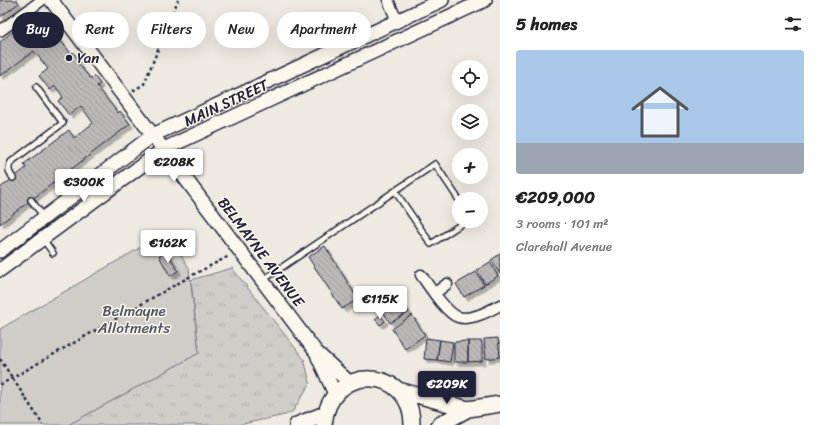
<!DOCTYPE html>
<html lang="en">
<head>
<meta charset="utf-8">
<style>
	:root { --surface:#fff; --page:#f2f2f2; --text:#222; --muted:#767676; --accent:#22223b }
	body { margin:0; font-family:Sriracha,sans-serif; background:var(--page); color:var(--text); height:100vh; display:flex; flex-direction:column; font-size:15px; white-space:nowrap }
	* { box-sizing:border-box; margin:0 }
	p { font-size:13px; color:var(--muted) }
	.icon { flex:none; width:22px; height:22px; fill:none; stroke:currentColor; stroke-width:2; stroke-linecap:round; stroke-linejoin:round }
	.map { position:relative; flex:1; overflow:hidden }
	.side { display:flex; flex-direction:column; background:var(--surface); width:320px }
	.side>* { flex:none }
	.guide { position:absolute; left:12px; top:12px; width:380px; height:36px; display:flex; gap:8px }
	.controls { position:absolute; left:452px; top:60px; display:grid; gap:8px }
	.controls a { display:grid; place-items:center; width:36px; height:36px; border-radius:50%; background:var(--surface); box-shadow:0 4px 16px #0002; font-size:20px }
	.price { position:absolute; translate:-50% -34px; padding:0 9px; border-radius:4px; background:#fff; color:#222; font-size:13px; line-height:26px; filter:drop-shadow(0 1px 2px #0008) }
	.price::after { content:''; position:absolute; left:50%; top:24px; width:12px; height:9px; margin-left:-6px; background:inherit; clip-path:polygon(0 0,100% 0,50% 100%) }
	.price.selected { background:var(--accent); color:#fff }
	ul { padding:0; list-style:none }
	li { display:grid; align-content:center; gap:8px; height:212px; padding:0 16px }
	li span { display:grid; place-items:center; height:124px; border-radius:4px; color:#555 }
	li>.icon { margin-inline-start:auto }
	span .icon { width:72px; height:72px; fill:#fffc; stroke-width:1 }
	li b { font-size:17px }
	h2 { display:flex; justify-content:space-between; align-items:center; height:48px; padding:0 16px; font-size:17px }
	.chip { padding:0 14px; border-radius:18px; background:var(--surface); box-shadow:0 4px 16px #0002; font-size:14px; line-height:36px }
	.chip.selected { background:var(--accent); color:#fff }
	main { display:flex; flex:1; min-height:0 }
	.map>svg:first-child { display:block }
</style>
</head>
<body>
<main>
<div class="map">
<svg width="500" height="425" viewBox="0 0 500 425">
	<defs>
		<pattern id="grass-tufts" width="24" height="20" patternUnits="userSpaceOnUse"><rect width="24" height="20" fill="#d0cdc9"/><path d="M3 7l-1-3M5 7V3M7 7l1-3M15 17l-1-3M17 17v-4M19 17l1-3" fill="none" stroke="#b2b0ae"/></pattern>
		<pattern id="building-back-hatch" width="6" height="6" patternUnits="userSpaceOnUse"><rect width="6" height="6" fill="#bcb8b8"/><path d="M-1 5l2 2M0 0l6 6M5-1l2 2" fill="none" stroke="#a19e9f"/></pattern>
		<filter id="shadow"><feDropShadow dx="3.5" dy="3.5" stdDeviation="0" flood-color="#0004"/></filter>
	</defs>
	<rect width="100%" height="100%" fill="#eeeae2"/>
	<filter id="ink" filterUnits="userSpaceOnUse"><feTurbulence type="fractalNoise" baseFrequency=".025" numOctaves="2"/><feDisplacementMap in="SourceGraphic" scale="8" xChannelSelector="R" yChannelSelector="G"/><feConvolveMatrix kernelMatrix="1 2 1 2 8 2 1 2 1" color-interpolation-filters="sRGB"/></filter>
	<g filter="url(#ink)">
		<!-- grass -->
		<path fill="url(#grass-tufts)" stroke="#797882" d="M 232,268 L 304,359 L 310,383 L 293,411 L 285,415 L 238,425 L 68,425 L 199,353 L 191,280 Z"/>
		<!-- garden -->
		<path fill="#d0cdc9" stroke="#797882" d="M 167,232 L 189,268 L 199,353 L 68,425 L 0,425 L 0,329 Z"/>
		<!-- building -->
		<path fill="url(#building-back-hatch)" stroke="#22223b" filter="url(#shadow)" d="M 0,0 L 17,0 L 19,3 L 0,17 Z
			M 39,12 L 71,54 L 73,52 L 79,60 L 77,62 L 91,79 L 94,76 L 100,84 L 97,86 L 118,113 L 120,111 L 130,124 L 0,224 L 0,188 L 26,168 L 24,164 L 69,130 L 74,138 L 93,123 L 81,106 L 69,115 L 58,101 L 63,97 L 55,86 L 50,90 L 39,76 L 48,69 L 34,51 L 0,76 L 0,42 L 20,25 L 23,29 L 34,20 L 32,18 Z
			M 325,246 L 358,299 L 342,309 L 308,257 Z
			M 167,251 L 178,271 L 170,276 L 159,256 Z
			M 500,254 L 500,274 L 491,260 Z
			M 490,262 L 498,276 L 485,284 L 477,270 Z
			M 476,272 L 484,285 L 464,297 L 456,284 Z
			M 396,292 L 409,312 L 390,323 L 378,303 Z
			M 380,315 L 385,321 L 380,325 L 375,319 Z
			M 412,315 L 425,335 L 405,349 L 392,329 Z
			M 426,338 L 440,340 L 437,360 L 424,359 Z
			M 498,338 L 500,357 L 486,359 L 484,339 Z
			M 440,340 L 453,342 L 450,362 L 437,360 Z
			M 468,341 L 468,362 L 454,362 L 454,342 Z
			M 468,341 L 482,341 L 482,361 L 468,362 Z
			M 446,377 L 451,378 L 450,386 L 445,385 Z"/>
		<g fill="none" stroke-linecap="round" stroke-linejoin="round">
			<defs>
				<path id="service" d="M 13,178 C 9,172 7,169 11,162 L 63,123 L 36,87
					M 395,191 L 431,244 L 466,221
					M 31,200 L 44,217
					M 43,239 L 53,253
					M 263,280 L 435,164 L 459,200"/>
				<path id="minor" d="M 388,0 L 397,21
					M 0,31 L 42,0
					M 421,275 C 429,286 446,313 458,317 C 471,321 489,311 500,305
					M 435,293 L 447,284"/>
				<path id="tertiary" d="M 51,0 L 316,352 L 350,383
					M 0,251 L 153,135 L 442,0
					M 0,270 L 164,149 L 485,0
					M 318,357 L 335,394"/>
				<path id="secondary" d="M 398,390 L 468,409
					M 297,425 L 325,414
					M 324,425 C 329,361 413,366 412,425
					M 439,425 L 468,409 L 500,404"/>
			</defs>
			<!-- service casing -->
			<use href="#service" stroke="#22223b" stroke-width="8"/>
			<!-- minor casing -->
			<use href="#minor" stroke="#22223b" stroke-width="13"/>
			<!-- tertiary casing -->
			<use href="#tertiary" stroke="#22223b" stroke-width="16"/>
			<!-- secondary casing -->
			<use href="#secondary" stroke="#22223b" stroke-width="18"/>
			<!-- path -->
			<path stroke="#22223b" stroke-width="2.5" stroke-dasharray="3 3" stroke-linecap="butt" d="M 133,91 L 144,84 L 178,0
				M 0,359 L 43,425
				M 0,385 L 189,277 L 229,256"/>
			<!-- service -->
			<use href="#service" stroke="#fbf7ec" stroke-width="5"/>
			<!-- minor -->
			<use href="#minor" stroke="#fbf7ec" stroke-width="10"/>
			<!-- tertiary -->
			<use href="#tertiary" stroke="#fbf7ec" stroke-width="13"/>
			<!-- secondary -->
			<use href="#secondary" stroke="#fbf7ec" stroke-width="15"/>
		</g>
	</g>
	<!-- markers -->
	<circle fill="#22223b" stroke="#fbf7ec" stroke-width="1.5" cx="69" cy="58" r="4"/>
	<g text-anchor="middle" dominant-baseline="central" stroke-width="3" stroke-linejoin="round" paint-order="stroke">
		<!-- poi labels -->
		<g font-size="15" fill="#22223b" stroke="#fbf7ec" text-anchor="start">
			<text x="77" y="58">Yan</text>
		</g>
		<!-- street labels -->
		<g font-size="15" fill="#22223b" stroke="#fbf7ec">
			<text transform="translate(226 103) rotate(-25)">MAIN STREET</text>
			<text transform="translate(261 252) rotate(53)">BELMAYNE AVENUE</text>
		</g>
		<!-- park labels -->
		<g font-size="15" fill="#565566" stroke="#fbf7ec">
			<text x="134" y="311">Belmayne<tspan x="134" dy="17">Allotments</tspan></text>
		</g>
	</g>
</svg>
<div class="controls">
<a><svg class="icon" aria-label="locate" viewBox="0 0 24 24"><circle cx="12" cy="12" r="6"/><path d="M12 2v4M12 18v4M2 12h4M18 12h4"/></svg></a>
<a><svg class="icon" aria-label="layers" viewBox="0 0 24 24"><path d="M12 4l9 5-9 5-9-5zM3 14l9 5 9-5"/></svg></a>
<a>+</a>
<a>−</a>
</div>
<b class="price" style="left:174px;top:183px">€208K</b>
<b class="price" style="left:84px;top:203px">€300K</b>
<b class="price" style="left:168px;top:264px">€162K</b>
<b class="price" style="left:380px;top:320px">€115K</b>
<b class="price selected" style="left:447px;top:405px">€209K</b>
<div class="guide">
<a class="chip selected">Buy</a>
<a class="chip">Rent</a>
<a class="chip">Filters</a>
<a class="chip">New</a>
<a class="chip">Apartment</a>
</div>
</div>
<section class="side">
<h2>5 homes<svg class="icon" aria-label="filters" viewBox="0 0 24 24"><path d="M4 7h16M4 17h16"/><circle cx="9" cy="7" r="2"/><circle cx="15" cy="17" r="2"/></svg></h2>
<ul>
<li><span style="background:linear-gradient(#a9c7e8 75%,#9aa5b1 0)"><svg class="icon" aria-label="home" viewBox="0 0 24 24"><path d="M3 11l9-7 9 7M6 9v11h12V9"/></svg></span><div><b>€209,000</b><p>3 rooms · 101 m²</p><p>Clarehall Avenue</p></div></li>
</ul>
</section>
</main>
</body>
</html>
